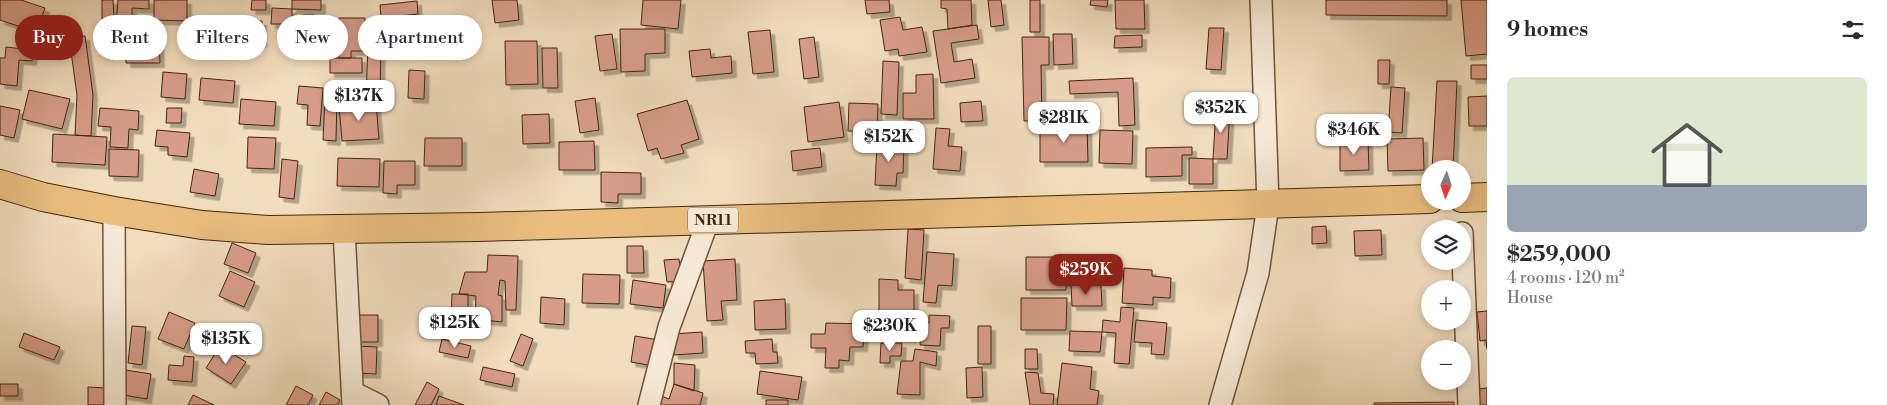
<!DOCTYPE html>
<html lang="en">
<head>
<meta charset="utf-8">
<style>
	:root { --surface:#fff; --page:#f2f2f3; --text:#2b2b33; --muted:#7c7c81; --line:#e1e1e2; --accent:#8f2418 }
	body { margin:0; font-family:"Libre Bodoni",serif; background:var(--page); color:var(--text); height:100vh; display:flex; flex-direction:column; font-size:19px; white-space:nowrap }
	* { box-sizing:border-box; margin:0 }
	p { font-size:16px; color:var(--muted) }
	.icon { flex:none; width:28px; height:28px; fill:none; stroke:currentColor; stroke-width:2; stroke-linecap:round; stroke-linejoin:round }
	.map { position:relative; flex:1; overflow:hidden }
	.sheet { display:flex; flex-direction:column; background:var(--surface); width:400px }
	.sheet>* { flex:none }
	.guide { position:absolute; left:15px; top:15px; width:475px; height:45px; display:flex; gap:10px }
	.needle { width:32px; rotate:183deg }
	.controls { position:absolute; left:1421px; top:160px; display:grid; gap:10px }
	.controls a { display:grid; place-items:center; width:50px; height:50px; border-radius:50%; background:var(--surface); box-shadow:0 2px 8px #0003; font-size:25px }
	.price { position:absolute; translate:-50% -42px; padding:0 11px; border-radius:10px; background:#fff; color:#222; font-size:16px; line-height:32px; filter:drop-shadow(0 1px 2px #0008) }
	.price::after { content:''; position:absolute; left:50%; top:30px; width:15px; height:11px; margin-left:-8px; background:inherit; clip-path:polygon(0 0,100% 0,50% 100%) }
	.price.on { background:var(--accent); color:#fff }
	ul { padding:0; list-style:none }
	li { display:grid; align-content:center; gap:10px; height:265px; padding:0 20px }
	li+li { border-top:1px solid var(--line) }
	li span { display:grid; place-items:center; height:155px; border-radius:8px; color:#555 }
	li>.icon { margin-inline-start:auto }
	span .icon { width:90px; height:90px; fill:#fffc; stroke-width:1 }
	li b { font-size:21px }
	h2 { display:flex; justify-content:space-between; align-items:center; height:60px; padding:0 20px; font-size:21px }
	.tag { padding:0 18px; border-radius:22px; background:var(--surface); box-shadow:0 2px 8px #0003; font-size:18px; line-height:45px }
	.tag.on { background:var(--accent); color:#fff }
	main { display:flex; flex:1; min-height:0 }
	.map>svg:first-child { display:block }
</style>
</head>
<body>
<main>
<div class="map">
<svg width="1487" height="405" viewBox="0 0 1487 405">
	<defs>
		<filter id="shadow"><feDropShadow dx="4.5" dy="4.5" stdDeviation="0" flood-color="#0004"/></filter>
	</defs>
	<rect width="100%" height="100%" fill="#f2ddbe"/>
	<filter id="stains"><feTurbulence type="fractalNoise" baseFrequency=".004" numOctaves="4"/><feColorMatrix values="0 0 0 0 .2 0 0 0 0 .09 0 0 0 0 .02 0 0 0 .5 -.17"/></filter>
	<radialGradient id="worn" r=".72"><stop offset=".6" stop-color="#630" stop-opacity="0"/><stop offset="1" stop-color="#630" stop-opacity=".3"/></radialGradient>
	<!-- building -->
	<path fill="#d89d8a" stroke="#43260f" filter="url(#shadow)" d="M 0,0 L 21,0 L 45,8 L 36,32 L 0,20 Z
		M 102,0 L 113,0 L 114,19 L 102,19 Z
		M 118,0 L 149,0 L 149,9 L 132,8 L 132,25 L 116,25 Z
		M 154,0 L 187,0 L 187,21 L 154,20 Z
		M 252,0 L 266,0 L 266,10 L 251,10 Z
		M 292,0 L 321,0 L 321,10 L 292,9 Z
		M 492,0 L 517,0 L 519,20 L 495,23 Z
		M 643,0 L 681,0 L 678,29 L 641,25 Z
		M 865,0 L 889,0 L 890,12 L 867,14 Z
		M 941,0 L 971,0 L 972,25 L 948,29 L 947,9 L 941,8 Z
		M 988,0 L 1001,0 L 1004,25 L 991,27 Z
		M 1030,0 L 1040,0 L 1040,32 L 1030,32 Z
		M 1091,0 L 1108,0 L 1107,7 L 1090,5 Z
		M 1115,0 L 1144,0 L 1145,29 L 1116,29 Z
		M 1326,0 L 1447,0 L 1447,16 L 1326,15 Z
		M 1461,0 L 1487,0 L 1487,54 L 1466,56 Z
		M 417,1 L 418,14 L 381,18 L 380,5 Z
		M 272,8 L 292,9 L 292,24 L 271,24 Z
		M 303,15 L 314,15 L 312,52 L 287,50 L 289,28 L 301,29 Z
		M 900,17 L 903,30 L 922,27 L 927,52 L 899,56 L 898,49 L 885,51 L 880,20 Z
		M 339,18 L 365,18 L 365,51 L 351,51 L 351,58 L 339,58 Z
		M 408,19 L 430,19 L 431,54 L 409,54 Z
		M 237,20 L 262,21 L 262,43 L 236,42 Z
		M 977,25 L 979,39 L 951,43 L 954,62 L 972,59 L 975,78 L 941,83 L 933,31 Z
		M 1209,28 L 1224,28 L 1221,70 L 1206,69 Z
		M 620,29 L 665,29 L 665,53 L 645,54 L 645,71 L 621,72 Z
		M 770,30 L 774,72 L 753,74 L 748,32 Z
		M 612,34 L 617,69 L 600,71 L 595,36 Z
		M 1053,34 L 1072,34 L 1073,64 L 1054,65 Z
		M 1142,35 L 1142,47 L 1114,48 L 1115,36 Z
		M 85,36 L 93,95 L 91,136 L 75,135 L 77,95 L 69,37 Z
		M 814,37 L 819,77 L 804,79 L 799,39 Z
		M 1022,37 L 1049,37 L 1049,65 L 1041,65 L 1042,121 L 1024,121 Z
		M 125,38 L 159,38 L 160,63 L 126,63 Z
		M 505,41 L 537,41 L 538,84 L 506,85 Z
		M 368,44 L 381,45 L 380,98 L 366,97 Z
		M 6,47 L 33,50 L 32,61 L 19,60 L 17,86 L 0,84 L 0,58 L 5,58 Z
		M 542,48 L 557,48 L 558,88 L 543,88 Z
		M 710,49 L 711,58 L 731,56 L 732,73 L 692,77 L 689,51 Z
		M 330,58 L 362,58 L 362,73 L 330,73 Z
		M 1378,60 L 1390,60 L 1389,84 L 1378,84 Z
		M 883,61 L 899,62 L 897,115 L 881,114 Z
		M 1471,65 L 1487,65 L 1487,79 L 1471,79 Z
		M 409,70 L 425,71 L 424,99 L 408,98 Z
		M 163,72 L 187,74 L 185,99 L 161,97 Z
		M 933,74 L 934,119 L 903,119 L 903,93 L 916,93 L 916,75 Z
		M 201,78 L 235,81 L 233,103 L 199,100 Z
		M 1133,78 L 1135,125 L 1119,126 L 1118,92 L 1070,94 L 1069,81 Z
		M 1437,81 L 1457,81 L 1453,169 L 1432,169 Z
		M 299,86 L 323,88 L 320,126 L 307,125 L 308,105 L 297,104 Z
		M 1391,87 L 1405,88 L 1402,133 L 1388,132 Z
		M 29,90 L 70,99 L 62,129 L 22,119 Z
		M 1487,96 L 1487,126 L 1469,126 L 1468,97 Z
		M 325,97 L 337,97 L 336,141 L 323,140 Z
		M 595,98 L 599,130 L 580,133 L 575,101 Z
		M 241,99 L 276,102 L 274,126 L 239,124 Z
		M 687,100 L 699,139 L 681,145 L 684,153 L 661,159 L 657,148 L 648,151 L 637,114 Z
		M 981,101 L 983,121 L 961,122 L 960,103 Z
		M 839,102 L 844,137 L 808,142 L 804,107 Z
		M 376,103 L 379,139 L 342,141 L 339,105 Z
		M 849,103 L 878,104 L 877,132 L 848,131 Z
		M 0,106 L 20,110 L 14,138 L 0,135 Z
		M 100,108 L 139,111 L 138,130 L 129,129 L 128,148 L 110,147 L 111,127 L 98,126 Z
		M 167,108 L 182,108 L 181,123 L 166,123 Z
		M 1216,109 L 1230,110 L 1227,159 L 1213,159 Z
		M 549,114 L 550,143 L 523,144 L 522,115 Z
		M 1087,125 L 1088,162 L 1040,162 L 1040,126 Z
		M 936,128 L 950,129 L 948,146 L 962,147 L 960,171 L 933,169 Z
		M 157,130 L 190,133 L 187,157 L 168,155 L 168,147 L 155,146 Z
		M 1100,130 L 1133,131 L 1132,164 L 1099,163 Z
		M 53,134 L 107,137 L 105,165 L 52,162 Z
		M 248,137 L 276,138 L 274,169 L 247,168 Z
		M 425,138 L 462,138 L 462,166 L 424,166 Z
		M 1423,138 L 1424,170 L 1388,171 L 1387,139 Z
		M 594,141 L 595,170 L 559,170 L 559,142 Z
		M 1368,141 L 1369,170 L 1340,171 L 1340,142 Z
		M 877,143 L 904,144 L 903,173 L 897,173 L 896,186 L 875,185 Z
		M 1192,147 L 1192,155 L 1182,155 L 1182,176 L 1146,177 L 1146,148 Z
		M 820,148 L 822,167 L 793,171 L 791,151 Z
		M 109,149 L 139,150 L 138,177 L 109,176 Z
		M 338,158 L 380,159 L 379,187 L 337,186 Z
		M 1189,158 L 1213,159 L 1213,184 L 1189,184 Z
		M 282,159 L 298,161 L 294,199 L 279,197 Z
		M 384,161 L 415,161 L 415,185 L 397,185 L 397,194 L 383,193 Z
		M 194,169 L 219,174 L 215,196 L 190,192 Z
		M 601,172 L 641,173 L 641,194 L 618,194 L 618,203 L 601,202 Z
		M 1326,226 L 1327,243 L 1312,244 L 1312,227 Z
		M 908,229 L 924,230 L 921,280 L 905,278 Z
		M 1381,230 L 1382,255 L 1355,256 L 1354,231 Z
		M 232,243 L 256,253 L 248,273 L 224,264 Z
		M 627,246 L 643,246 L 644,273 L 627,273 Z
		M 927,252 L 954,254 L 952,286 L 938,285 L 936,303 L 923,302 Z
		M 488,255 L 518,256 L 516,310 L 506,310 L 505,281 L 500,280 L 498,295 L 502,296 L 502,322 L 475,319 L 476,296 L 459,294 L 465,272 L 487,272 Z
		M 1026,257 L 1066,257 L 1066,290 L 1026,290 Z
		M 679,259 L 682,281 L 667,282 L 664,260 Z
		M 735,259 L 737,300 L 721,301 L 723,320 L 707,321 L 703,261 Z
		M 1124,268 L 1152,270 L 1152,276 L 1171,278 L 1170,298 L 1153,297 L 1153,305 L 1122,303 Z
		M 230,271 L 255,282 L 244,307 L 219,296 Z
		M 583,274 L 620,275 L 619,304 L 582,303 Z
		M 879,279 L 898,280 L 898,290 L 914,290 L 914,314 L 879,313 Z
		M 633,280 L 666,285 L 663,308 L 630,304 Z
		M 1071,285 L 1101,285 L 1102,306 L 1072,306 Z
		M 452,294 L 468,294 L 468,322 L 451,322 Z
		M 541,297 L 565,299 L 564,325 L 540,323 Z
		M 1021,298 L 1067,298 L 1066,330 L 1021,330 Z
		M 785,299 L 786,329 L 755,330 L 754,301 Z
		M 1121,307 L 1134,308 L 1129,364 L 1114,363 L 1116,333 L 1102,332 L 1103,320 L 1120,322 Z
		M 1487,311 L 1487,349 L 1486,340 L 1480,341 L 1477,312 Z
		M 169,312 L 195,323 L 184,349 L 158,339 Z
		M 356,315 L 378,315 L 378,342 L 357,342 Z
		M 929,315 L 950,316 L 949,328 L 941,328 L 940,346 L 920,345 L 922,322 L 929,323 Z
		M 899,317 L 914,318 L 912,338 L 897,337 Z
		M 1136,320 L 1167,323 L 1164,355 L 1151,354 L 1152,343 L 1134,342 Z
		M 826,323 L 864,324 L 863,347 L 850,347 L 849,361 L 839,360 L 839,368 L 825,368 L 826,348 L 811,348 L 811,334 L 825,334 Z
		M 132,326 L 146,327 L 142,365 L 128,363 Z
		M 978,326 L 991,326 L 991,364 L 978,364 Z
		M 1070,331 L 1102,332 L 1100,352 L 1069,351 Z
		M 702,332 L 703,353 L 674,355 L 672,334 Z
		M 24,333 L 60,347 L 54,360 L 19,347 Z
		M 521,334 L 533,339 L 523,366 L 510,361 Z
		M 635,336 L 659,340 L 654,366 L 631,362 Z
		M 442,339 L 471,346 L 468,358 L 439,352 Z
		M 772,339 L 773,352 L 777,352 L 778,363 L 756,364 L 755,353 L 746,353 L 745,341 Z
		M 881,343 L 902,343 L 901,356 L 890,356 L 890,363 L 880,363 Z
		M 220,346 L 246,362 L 231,384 L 206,368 Z
		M 356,346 L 377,347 L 376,374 L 355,373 Z
		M 915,349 L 937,352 L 936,366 L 920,362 L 920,395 L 897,394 L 901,361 L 913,361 Z
		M 1025,349 L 1037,349 L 1038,369 L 1025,369 Z
		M 184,356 L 194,357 L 192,382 L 168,380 L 169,365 L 183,366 Z
		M 674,363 L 695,365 L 694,391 L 674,384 Z
		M 1062,363 L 1092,367 L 1090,389 L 1099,391 L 1097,405 L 1057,405 Z
		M 483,367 L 515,374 L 512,387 L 480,380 Z
		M 982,367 L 983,397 L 967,398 L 966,368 Z
		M 126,370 L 151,374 L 147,399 L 123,395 Z
		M 760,371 L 802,377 L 798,400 L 757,394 Z
		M 1025,372 L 1038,373 L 1041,393 L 1054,394 L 1053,405 L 1030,405 Z
		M 427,382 L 439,389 L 431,405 L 415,405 Z
		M 0,384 L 18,384 L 18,396 L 0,396 Z
		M 674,384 L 703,393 L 700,405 L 658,405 L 661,396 L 669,399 Z
		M 296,386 L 313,395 L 308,405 L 286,405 Z
		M 88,387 L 106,388 L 106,405 L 88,405 Z
		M 1487,388 L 1487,405 L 1479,405 L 1478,389 Z
		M 326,392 L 340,400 L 337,405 L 319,405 Z
		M 193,395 L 214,405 L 188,405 Z
		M 439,396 L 464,405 L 436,405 Z
		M 766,400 L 788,400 L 788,405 L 766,405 Z
		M 1454,402 L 1454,405 L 1374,405 L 1374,403 Z"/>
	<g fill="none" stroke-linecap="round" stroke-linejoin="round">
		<defs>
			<path id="street" d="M 114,211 L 115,405
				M 344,230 L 353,405
				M 1462,233 L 1469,405
				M 354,393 L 378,405
				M 649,405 L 669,327 L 708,221
				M 1220,405 L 1258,273 L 1268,205 L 1261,0"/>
			<path id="highway" d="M 0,184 L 43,197 L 114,211 L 202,225 L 268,230 L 479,227 L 1430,199
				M 1462,198 L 1487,197"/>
		</defs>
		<!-- street casing -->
		<use href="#street" stroke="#6f543b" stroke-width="24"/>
		<!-- highway casing -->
		<use href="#highway" stroke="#43260f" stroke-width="30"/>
		<!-- street -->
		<use href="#street" stroke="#f7e9d5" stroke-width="21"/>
		<!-- highway -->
		<use href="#highway" stroke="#e9be7f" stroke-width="28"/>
	</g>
	<g text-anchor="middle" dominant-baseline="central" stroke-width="5" stroke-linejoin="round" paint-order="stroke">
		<!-- shield labels -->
		<rect fill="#f7e9d5" stroke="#79604a" stroke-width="1" x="688" y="207.5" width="50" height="25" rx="4"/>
		<g font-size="15" font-weight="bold" fill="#43260f">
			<text x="713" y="220">NR11</text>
		</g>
	</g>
	<rect width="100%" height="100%" filter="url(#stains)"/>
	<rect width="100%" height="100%" fill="url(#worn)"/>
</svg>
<div class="controls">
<a><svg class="needle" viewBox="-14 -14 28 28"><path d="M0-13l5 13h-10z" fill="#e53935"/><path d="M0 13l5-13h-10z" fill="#7c7c81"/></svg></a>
<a><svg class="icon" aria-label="layers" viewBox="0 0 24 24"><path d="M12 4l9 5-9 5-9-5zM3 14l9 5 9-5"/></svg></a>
<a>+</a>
<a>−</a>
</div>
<b class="price" style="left:359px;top:122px">$137K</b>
<b class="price" style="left:1221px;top:134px">$352K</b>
<b class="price" style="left:1064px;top:144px">$281K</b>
<b class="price" style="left:1354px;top:156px">$346K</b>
<b class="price" style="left:889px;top:163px">$152K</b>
<b class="price on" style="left:1086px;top:296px">$259K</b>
<b class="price" style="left:455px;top:349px">$125K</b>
<b class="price" style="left:890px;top:352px">$230K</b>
<b class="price" style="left:226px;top:365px">$135K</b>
<div class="guide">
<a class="tag on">Buy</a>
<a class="tag">Rent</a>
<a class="tag">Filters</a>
<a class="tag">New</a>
<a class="tag">Apartment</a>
</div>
</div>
<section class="sheet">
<h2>9 homes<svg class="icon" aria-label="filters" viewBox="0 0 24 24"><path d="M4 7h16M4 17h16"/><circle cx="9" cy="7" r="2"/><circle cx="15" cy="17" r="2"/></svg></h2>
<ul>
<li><span style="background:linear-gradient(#dfe7d0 70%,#9aa5b1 0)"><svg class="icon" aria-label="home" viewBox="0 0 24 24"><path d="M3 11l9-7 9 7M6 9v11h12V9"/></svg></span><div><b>$259,000</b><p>4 rooms · 120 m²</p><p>House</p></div></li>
</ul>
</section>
</main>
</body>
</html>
